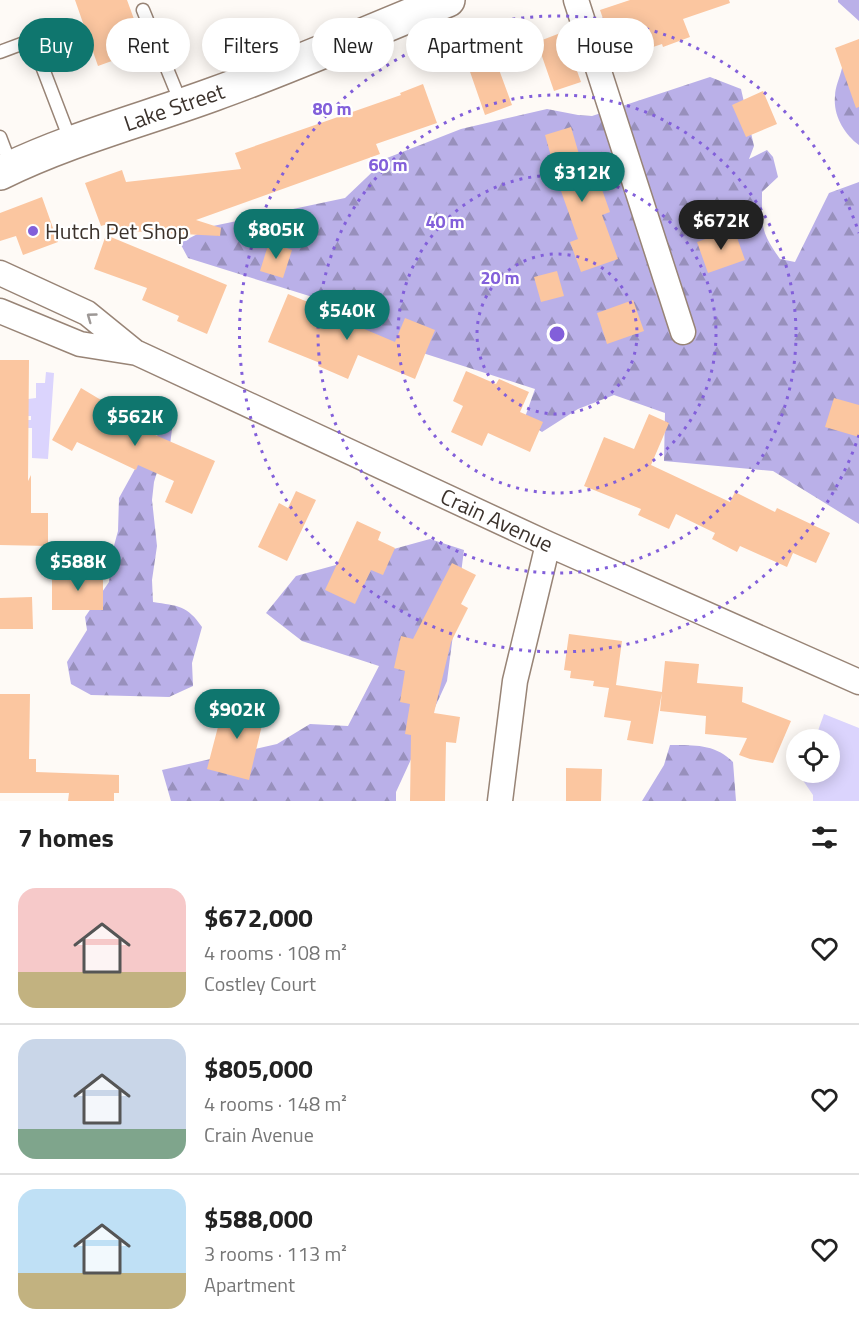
<!DOCTYPE html>
<html lang="en">
<head>
<meta charset="utf-8">
<style>
	:root { --surface:#fff; --page:#f6f6f6; --text:#222; --muted:#767676; --line:#e0e0e0; --accent:#0f766e }
	body { margin:0; font-family:"Titillium Web",sans-serif; background:var(--page); color:var(--text); height:100vh; display:flex; flex-direction:column; font-size:22px; white-space:nowrap }
	* { box-sizing:border-box; margin:0 }
	p { font-size:20px; color:var(--muted) }
	.icon { flex:none; width:33px; height:33px; fill:none; stroke:currentColor; stroke-width:2; stroke-linecap:round; stroke-linejoin:round }
	.map { position:relative; height:801px; overflow:hidden }
	.details { display:flex; flex-direction:column; background:var(--surface); flex:1 }
	.details>* { flex:none }
	.hud { position:absolute; left:18px; top:18px; width:824px; height:54px; display:flex; gap:12px }
	.controls { position:absolute; left:786px; top:729px; display:grid; gap:12px }
	.controls a { display:grid; place-items:center; width:54px; height:54px; border-radius:50%; background:var(--surface); box-shadow:0 3px 15px #0003; font-size:30px }
	.price { position:absolute; translate:-50% -51px; padding:0 14px; border-radius:21px; background:var(--accent); color:#fff; font-size:20px; line-height:39px; filter:drop-shadow(0 2px 3px #0008) }
	.price::after { content:''; position:absolute; left:50%; top:36px; width:18px; height:14px; margin-left:-9px; background:inherit; clip-path:polygon(0 0,100% 0,50% 100%) }
	.price.active { background:#222; color:#fff }
	ul { padding:0; list-style:none }
	li { display:flex; align-items:center; gap:18px; height:150px; padding:0 18px }
	li+li { border-top:2px solid var(--line) }
	li span { display:grid; place-items:center; flex:none; width:168px; height:120px; border-radius:18px; color:#555 }
	li>.icon { margin-inline-start:auto }
	span .icon { width:72px; height:72px; fill:#fffc; stroke-width:1 }
	li b { font-size:26px }
	h2 { display:flex; justify-content:space-between; align-items:center; height:72px; padding:0 18px; font-size:26px }
	.chip { padding:0 21px; border-radius:27px; background:var(--surface); box-shadow:0 3px 15px #0003; font-size:21px; line-height:54px }
	.chip.active { background:var(--accent); color:#fff }
	.map>svg:first-child { display:block }
</style>
</head>
<body>
<div class="map">
<svg width="859" height="801" viewBox="0 0 859 801">
	<defs>
		<pattern id="forest-firs" width="22" height="20" patternUnits="userSpaceOnUse" patternTransform="scale(1.5)"><rect width="22" height="20" fill="#bab0e8"/><path d="M5 1l3.5 6h-7zM16 11l3.5 6h-7z" fill="#9890bc"/></pattern>
	</defs>
	<rect width="100%" height="100%" fill="#fefaf6"/>
	<!-- grass -->
	<path fill="#dbd4fd" d="M 46,372 L 54,373 L 48,459 L 32,458 L 32,428 L 0,428 L 0,420 L 31,420 L 31,416 L 0,416 L 28,399 L 36,398 L 36,383 L 45,383 Z
		M 824,714 L 859,728 L 859,801 L 813,801 L 813,795 L 802,779 L 804,773 L 830,772 L 830,740 L 815,739 Z"/>
	<!-- forest -->
	<path fill="url(#forest-firs)" d="M 838,0 L 859,0 L 859,21 L 838,2 Z
		M 859,64 L 859,145 C 844,134 833,115 835,96 C 835,87 840,77 842,68 Z
		M 710,77 L 741,89 L 754,146 L 749,159 L 767,150 L 773,157 L 778,177 L 762,192 C 762,227 760,230 780,259 L 795,262 L 829,193 L 859,182 L 859,524 L 773,471 L 664,461 L 665,413 L 614,395 L 578,409 L 542,432 L 524,420 L 535,389 L 320,320 L 319,299 L 188,258 L 180,243 L 213,226 L 345,198 L 387,158 L 461,129 L 547,109 L 578,115 L 592,116 Z
		M 164,418 L 173,421 L 170,445 L 161,459 L 154,482 L 152,500 L 157,546 L 152,580 L 153,602 C 178,606 187,605 202,627 L 192,663 L 193,686 L 169,697 L 91,695 L 71,684 L 67,662 L 87,630 L 85,617 L 109,582 L 112,553 L 118,531 L 119,498 L 146,449 L 161,431 Z
		M 430,539 L 464,550 L 447,681 L 396,792 L 396,801 L 171,801 L 162,770 L 277,744 L 310,724 L 348,726 L 379,666 L 302,641 L 266,613 L 296,576 Z
		M 670,745 C 693,745 716,744 733,762 L 736,801 L 642,801 L 664,765 Z"/>
	<!-- building -->
	<path fill="#fbc6a0" d="M 75,0 L 127,0 L 145,49 L 98,66 Z
		M 630,0 L 729,0 L 730,3 L 683,19 L 690,37 L 663,47 L 662,44 L 617,59 L 600,10 Z
		M 563,32 L 581,82 L 554,91 L 537,42 Z
		M 859,39 L 859,107 L 856,108 L 835,48 Z
		M 494,56 L 512,105 L 485,115 L 468,66 Z
		M 423,84 L 437,123 L 376,144 L 380,154 L 196,220 L 221,228 L 220,236 L 108,230 L 111,223 L 101,226 L 85,183 L 122,170 L 126,182 L 241,169 L 235,153 L 401,95 L 400,93 Z
		M 763,91 L 777,124 L 746,137 L 732,105 Z
		M 571,127 L 588,185 L 599,181 L 610,212 L 602,215 L 618,259 L 581,272 L 570,242 L 578,239 L 561,191 L 545,135 Z
		M 42,197 L 58,242 L 23,255 L 16,236 L 0,241 L 0,213 Z
		M 734,229 L 745,260 L 708,273 L 697,242 Z
		M 106,235 L 227,285 L 207,334 L 177,321 L 179,316 L 142,300 L 147,288 L 94,269 Z
		M 269,242 L 292,250 L 283,278 L 260,271 Z
		M 557,271 L 564,296 L 541,302 L 534,277 Z
		M 288,294 L 318,306 L 317,309 L 395,342 L 405,318 L 435,330 L 415,379 L 358,355 L 348,379 L 318,366 L 320,363 L 268,342 Z
		M 633,300 L 644,331 L 607,344 L 597,313 Z
		M 0,360 L 29,360 L 28,481 L 31,475 L 31,513 L 48,513 L 48,546 L 0,545 Z
		M 466,371 L 496,384 L 499,379 L 529,392 L 520,412 L 543,422 L 530,452 L 488,433 L 482,446 L 451,432 L 463,406 L 453,401 Z
		M 81,388 L 101,400 L 157,427 L 153,434 L 215,461 L 192,514 L 165,502 L 174,481 L 138,465 L 136,470 L 77,442 L 72,451 L 52,440 Z
		M 834,398 L 859,405 L 859,437 L 825,427 Z
		M 649,414 L 669,423 L 651,465 L 730,502 L 735,492 L 775,512 L 777,508 L 830,533 L 816,563 L 793,553 L 787,567 L 740,546 L 737,552 L 712,539 L 715,533 L 676,514 L 669,529 L 638,515 L 641,509 L 584,486 L 604,437 L 634,449 Z
		M 296,491 L 316,500 L 287,561 L 258,547 L 279,503 L 288,508 Z
		M 357,521 L 381,532 L 378,540 L 395,548 L 383,575 L 371,570 L 355,604 L 325,590 Z
		M 452,563 L 476,575 L 461,604 L 468,608 L 451,642 L 434,713 L 460,717 L 456,743 L 446,742 L 445,801 L 410,801 L 411,735 L 405,734 L 410,704 L 400,702 L 405,671 L 394,668 L 401,636 L 413,639 Z
		M 52,575 L 103,575 L 103,610 L 52,610 Z
		M 32,597 L 33,629 L 0,629 L 0,598 Z
		M 569,634 L 622,641 L 616,685 L 662,692 L 653,744 L 627,740 L 631,721 L 604,717 L 609,688 L 593,686 L 594,681 L 570,678 L 571,671 L 564,670 Z
		M 665,661 L 699,664 L 697,683 L 743,687 L 742,702 L 791,721 L 773,763 L 750,759 L 739,755 L 747,738 L 705,734 L 706,716 L 660,711 Z
		M 0,694 L 30,694 L 29,759 L 36,759 L 36,772 L 119,775 L 119,793 L 114,793 L 114,801 L 68,801 L 69,793 L 0,793 Z
		M 225,700 L 266,708 L 249,780 L 207,769 Z
		M 566,768 L 602,769 L 601,801 L 566,801 Z"/>
	<g fill="none" stroke-linecap="round" stroke-linejoin="round">
		<defs>
			<path id="lane" d="M 143,10 L 181,103
				M 0,52 L 32,40 L 71,142
				M 0,137 L 11,166"/>
			<path id="street" d="M 576,0 L 683,332
				M 0,273 L 87,313 L 135,352
				M 0,311 L 80,344 L 137,353 L 150,359 L 548,544 L 859,682
				M 500,801 L 515,681 L 548,544"/>
			<path id="secondary" d="M 0,173 C 69,139 143,120 214,94 C 293,66 370,31 448,0"/>
		</defs>
		<!-- lane casing -->
		<use href="#lane" stroke="#988476" stroke-width="15"/>
		<!-- street casing -->
		<use href="#street" stroke="#988476" stroke-width="27"/>
		<!-- secondary casing -->
		<use href="#secondary" stroke="#988476" stroke-width="36"/>
		<!-- lane -->
		<use href="#lane" stroke="#fff" stroke-width="12"/>
		<!-- street -->
		<use href="#street" stroke="#fff" stroke-width="24"/>
		<!-- secondary -->
		<use href="#secondary" stroke="#fff" stroke-width="33"/>
	</g>
	<!-- one-way arrows -->
	<defs><path id="oneway-chevron" d="M-2-3.5L2.5 0L-2 3.5" fill="none" stroke-width="1.6" stroke-linecap="round" stroke-linejoin="round" transform="scale(1.5)"/></defs>
	<use stroke="#9d9896" href="#oneway-chevron" transform="translate(91 317) rotate(-144)"/>
	<!-- distance rings -->
	<g fill="none" stroke="#825fda" stroke-width="3" stroke-dasharray="3 6">
		<circle cx="557" cy="334" r="80"/>
		<circle cx="557" cy="334" r="159"/>
		<circle cx="557" cy="334" r="239"/>
		<path d="M859 435A318 318 0 1 1 859 233"/>
	</g>
	<!-- markers -->
	<circle fill="#825fda" stroke="#fff" stroke-width="2" cx="33" cy="231" r="6"/>
	<g text-anchor="middle" dominant-baseline="central" stroke-width="4.5" stroke-linejoin="round" paint-order="stroke">
		<!-- street labels -->
		<g font-size="22" fill="#3b322c" stroke="#fff">
			<text transform="translate(174 107) rotate(-19)">Lake Street</text>
			<text transform="translate(497 520) rotate(25)">Crain Avenue</text>
		</g>
		<!-- poi labels -->
		<g font-size="22" fill="#3b322c" stroke="#fff" text-anchor="start">
			<text x="45" y="231">Hutch Pet Shop</text>
		</g>
	</g>
	<circle cx="557" cy="334" r="9" fill="#825fda" stroke="#fff" stroke-width="3"/>
	<g font-size="18" text-anchor="middle" font-weight="bold" fill="#825fda" stroke="#fff" stroke-width="4.5" stroke-linejoin="round" paint-order="stroke">
		<text x="332" y="115">80 m</text>
		<text x="388" y="171">60 m</text>
		<text x="445" y="228">40 m</text>
		<text x="500" y="284">20 m</text>
	</g>
</svg>
<div class="controls">
<a><svg class="icon" aria-label="locate" viewBox="0 0 24 24"><circle cx="12" cy="12" r="6"/><path d="M12 2v4M12 18v4M2 12h4M18 12h4"/></svg></a>
</div>
<b class="price" style="left:582px;top:203px">$312K</b>
<b class="price active" style="left:721px;top:251px">$672K</b>
<b class="price" style="left:276px;top:260px">$805K</b>
<b class="price" style="left:347px;top:341px">$540K</b>
<b class="price" style="left:135px;top:447px">$562K</b>
<b class="price" style="left:78px;top:592px">$588K</b>
<b class="price" style="left:237px;top:740px">$902K</b>
<div class="hud">
<a class="chip active">Buy</a>
<a class="chip">Rent</a>
<a class="chip">Filters</a>
<a class="chip">New</a>
<a class="chip">Apartment</a>
<a class="chip">House</a>
</div>
</div>
<section class="details">
<h2>7 homes<svg class="icon" aria-label="filters" viewBox="0 0 24 24"><path d="M4 7h16M4 17h16"/><circle cx="9" cy="7" r="2"/><circle cx="15" cy="17" r="2"/></svg></h2>
<ul>
<li><span style="background:linear-gradient(#f6c9c9 70%,#c2b280 0)"><svg class="icon" aria-label="home" viewBox="0 0 24 24"><path d="M3 11l9-7 9 7M6 9v11h12V9"/></svg></span><div><b>$672,000</b><p>4 rooms · 108 m²</p><p>Costley Court</p></div><svg class="icon" aria-label="heart" viewBox="0 0 24 24"><path d="M12 20l-8-8c-3-5 5-10 8-4 3-6 11-1 8 4z"/></svg></li>
<li><span style="background:linear-gradient(#c9d6e8 75%,#7fa58c 0)"><svg class="icon" aria-label="home" viewBox="0 0 24 24"><path d="M3 11l9-7 9 7M6 9v11h12V9"/></svg></span><div><b>$805,000</b><p>4 rooms · 148 m²</p><p>Crain Avenue</p></div><svg class="icon" aria-label="heart" viewBox="0 0 24 24"><path d="M12 20l-8-8c-3-5 5-10 8-4 3-6 11-1 8 4z"/></svg></li>
<li><span style="background:linear-gradient(#bfe0f5 70%,#c2b280 0)"><svg class="icon" aria-label="home" viewBox="0 0 24 24"><path d="M3 11l9-7 9 7M6 9v11h12V9"/></svg></span><div><b>$588,000</b><p>3 rooms · 113 m²</p><p>Apartment</p></div><svg class="icon" aria-label="heart" viewBox="0 0 24 24"><path d="M12 20l-8-8c-3-5 5-10 8-4 3-6 11-1 8 4z"/></svg></li>
</ul>
</section>
</body>
</html>
